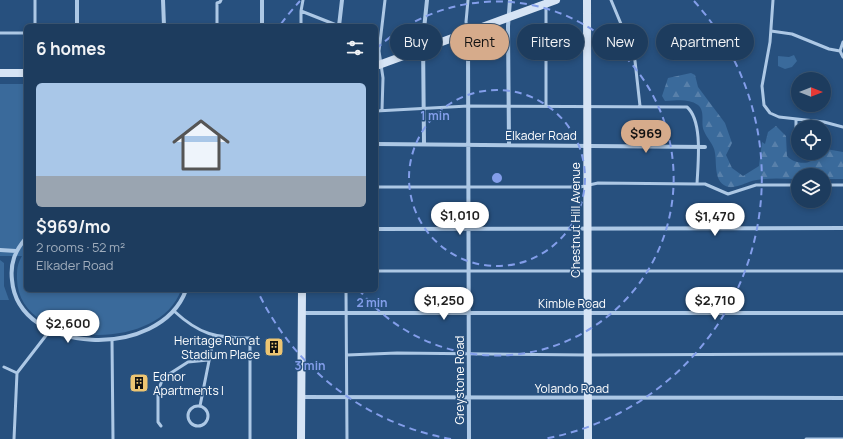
<!DOCTYPE html>
<html lang="en">
<head>
<meta charset="utf-8">
<style>
	:root { --surface:#1d3c5e; --page:#254364; --text:#f1f3f6; --muted:#a0adbc; --line:#3b5673; --accent:#d6ab8b }
	body { margin:0; font-family:Manrope,sans-serif; background:var(--page); color:var(--text); height:100vh; display:flex; flex-direction:column; font-size:15px; white-space:nowrap }
	* { box-sizing:border-box; margin:0 }
	p { font-size:13px; color:var(--muted) }
	.icon { flex:none; width:22px; height:22px; fill:none; stroke:currentColor; stroke-width:2; stroke-linecap:round; stroke-linejoin:round }
	.map { position:relative; flex:1; overflow:hidden }
	.sheet { position:absolute; left:24px; top:24px; width:354px; height:268px; display:flex; flex-direction:column; background:var(--surface); border-radius:6px; box-shadow:0 2px 6px #0003,0 0 0 1px var(--line) }
	.sheet>* { flex:none }
	.guide { position:absolute; left:390px; top:24px; width:380px; height:36px; display:flex; gap:8px }
	.needle { width:26px; rotate:90deg }
	.buttons { position:absolute; left:791px; top:72px; display:grid; gap:8px }
	.buttons a { display:grid; place-items:center; width:40px; height:40px; border-radius:50%; background:var(--surface); box-shadow:0 2px 6px #0003,0 0 0 1px var(--line); font-size:20px }
	.price { position:absolute; translate:-50% -34px; padding:0 9px; border-radius:14px; background:#fff; color:#222; font-size:13px; line-height:26px; filter:drop-shadow(0 1px 2px #0008) }
	.price::after { content:''; position:absolute; left:50%; top:24px; width:12px; height:9px; margin-left:-6px; background:inherit; clip-path:polygon(0 0,100% 0,50% 100%) }
	.price.active { background:var(--accent); color:#111 }
	ul { padding:0; list-style:none }
	li { display:grid; align-content:center; gap:8px; height:212px; padding:0 12px }
	li+li { border-top:1px solid var(--line) }
	li span { display:grid; place-items:center; height:124px; border-radius:6px; color:#555 }
	li>.icon { margin-inline-start:auto }
	span .icon { width:72px; height:72px; fill:#fffc; stroke-width:1 }
	li b { font-size:17px }
	h2 { display:flex; justify-content:space-between; align-items:center; height:48px; padding:0 12px; font-size:17px }
	.chip { padding:0 14px; border-radius:18px; background:var(--surface); box-shadow:0 2px 6px #0003,0 0 0 1px var(--line); font-size:14px; line-height:36px }
	.chip.active { background:var(--accent); color:#111 }
	.map>svg:first-child { display:block }
</style>
</head>
<body>
<div class="map">
<svg width="843" height="439" viewBox="0 0 843 439">
	<defs>
		<pattern id="forest-firs" width="22" height="20" patternUnits="userSpaceOnUse"><rect width="22" height="20" fill="#3a6a9b"/><path d="M5 1l3.5 6h-7zM16 11l3.5 6h-7z" fill="#5880aa"/></pattern>
	</defs>
	<rect width="100%" height="100%" fill="#27507e"/>
	<!-- forest -->
	<path fill="url(#forest-firs)" d="M 691,73 L 695,75 L 698,87 L 725,123 L 732,143 L 726,155 L 732,168 L 743,176 L 759,166 L 762,142 L 765,144 L 768,132 L 776,126 L 786,136 L 787,156 C 792,162 804,165 811,161 C 816,158 817,153 824,153 L 826,149 L 843,152 L 843,179 L 824,179 L 824,175 L 798,175 L 798,179 C 782,179 765,177 749,182 C 744,184 734,188 729,187 C 713,184 717,163 715,153 C 714,144 707,139 704,131 C 700,123 706,112 698,105 C 687,98 677,101 665,101 L 662,96 L 668,78 Z"/>
	<!-- green -->
	<path fill="#3a6a9b" d="M 794,55 L 797,61 L 792,67 L 785,69 L 778,66 L 778,56 L 789,57 Z
		M 0,84 L 26,84 L 26,290 L 181,290 C 159,354 18,349 17,279 C 17,270 17,264 22,256 L 0,256 Z
		M 0,260 L 4,263 L 4,286 L 9,300 L 0,300 Z"/>
	<g fill="none" stroke-linecap="round" stroke-linejoin="round">
		<!-- lane -->
		<path stroke="#adc8e5" stroke-width="3" d="M 303,0 L 301,11 L 339,26
			M 468,0 L 466,22 L 468,32
			M 611,0 L 631,48 L 635,61 L 640,106
			M 773,0 L 770,42 L 762,86 L 764,105 L 770,113 L 779,117 L 824,122 L 843,127
			M 546,6 L 546,106
			M 35,26 L 35,0
			M 217,26 L 217,3 L 220,2 L 221,0
			M 301,26 L 301,11
			M 771,31 L 792,34 L 829,49 L 840,51
			M 0,33 L 26,33
			M 843,42 L 840,51 L 843,57
			M 382,110 L 383,78 L 379,51 L 385,0
			M 376,111 L 468,106 L 687,107 C 703,121 698,163 697,184 L 598,183 L 580,187 L 376,187
			M 796,120 L 796,141 L 798,145
			M 697,184 L 705,184 L 728,194 L 756,185 L 798,185
			M 824,185 L 843,185
			M 376,271 L 843,271
			M 346,290 L 347,439
			M 174,311 C 200,335 216,338 250,338 L 250,439
			M 112,340 L 113,439
			M 347,355 L 397,353 L 588,355 L 843,354
			M 4,367 L 17,373
			M 200,406 L 214,336
			M188 416a10 10 0 1 1 20 0a10 10 0 1 1-20 0Z
			M 161,426 L 158,422 L 158,391 L 163,378 L 188,362 L 208,360
			M 14,439 L 17,373 L 51,329
			M 806,439 L 843,439"/>
		<!-- street -->
		<path stroke="#adc8e5" stroke-width="4" d="M 163,0 L 164,26
			M 262,0 L 262,26
			M 77,26 L 77,0
			M 339,26 L 342,0
			M 468,33 L 469,439
			M 376,144 L 705,147
			M 424,144 L 423,39 L 427,0
			M 509,145 L 508,26 L 510,0
			M 376,229 L 843,228
			M 26,238 C 15,251 10,263 12,280 C 18,355 160,361 186,290
			M 0,250 L 16,251
			M 302,313 L 843,313
			M 301,397 L 843,398"/>
		<!-- secondary -->
		<path stroke="#d6e4f5" stroke-width="8" d="M 587,0 L 588,439
			M 376,66 L 556,0
			M 0,73 L 26,73
			M 301,439 L 302,290"/>
	</g>
	<!-- distance rings -->
	<g fill="none" stroke="#839eea" stroke-width="2" stroke-dasharray="7 5">
		<circle cx="497" cy="178" r="88"/>
		<path d="M376 49A177 177 0 1 1 360 291"/>
		<path d="M451 439A265 265 0 0 1 258 292M281 24A265 265 0 0 1 300 1M694 1A265 265 0 0 1 543 439"/>
	</g>
	<!-- icons -->
	<defs>
		<symbol id="building-square" viewBox="-11 -11 22 22"><rect x="-9" y="-9" width="18" height="18" rx="4" fill="#edc572" stroke="#27507e"/><path d="M-4-6H4V6H1V3H-1V6H-4ZM-2.5-4.3h1.7v1.8h-1.7ZM.8-4.3h1.7v1.8H.8ZM-2.5-1h1.7V.8h-1.7ZM.8-1h1.7V.8H.8Z" fill="#111"/></symbol>
	</defs>
	<g fill-rule="evenodd">
		<use href="#building-square" x="263" y="336" width="22" height="22"/>
		<use href="#building-square" x="128" y="372" width="22" height="22"/>
	</g>
	<g text-anchor="middle" dominant-baseline="central" stroke-width="3" stroke-linejoin="round" paint-order="stroke">
		<!-- street labels -->
		<g font-size="12" fill="#fff" stroke="#27507e">
			<text x="541" y="135">Elkader Road</text>
			<text transform="translate(575 220) rotate(-90)">Chestnut Hill Avenue</text>
			<text x="572" y="303">Kimble Road</text>
			<text transform="translate(459 380) rotate(-90)">Greystone Road</text>
			<text x="572" y="388">Yolando Road</text>
		</g>
		<!-- poi labels -->
		<g font-size="12" fill="#fff" stroke="#27507e" text-anchor="end">
			<text x="260" y="340">Heritage Run at<tspan x="260" dy="14">Stadium Place</tspan></text>
			<text x="153" y="376" text-anchor="start">Ednor<tspan x="153" dy="14">Apartments I</tspan></text>
		</g>
	</g>
	<circle cx="497" cy="178" r="6" fill="#839eea" stroke="#27507e" stroke-width="2"/>
	<g font-size="12" text-anchor="middle" font-weight="bold" fill="#839eea" stroke="#27507e" stroke-width="3" stroke-linejoin="round" paint-order="stroke">
		<text x="435" y="120">1 min</text>
		<text x="372" y="307">2 min</text>
		<text x="310" y="370">3 min</text>
	</g>
</svg>
<div class="buttons">
<a><svg class="needle" viewBox="-14 -14 28 28"><path d="M0-13l5 13h-10z" fill="#e53935"/><path d="M0 13l5-13h-10z" fill="#a0adbc"/></svg></a>
<a><svg class="icon" aria-label="locate" viewBox="0 0 24 24"><circle cx="12" cy="12" r="6"/><path d="M12 2v4M12 18v4M2 12h4M18 12h4"/></svg></a>
<a><svg class="icon" aria-label="layers" viewBox="0 0 24 24"><path d="M12 4l9 5-9 5-9-5zM3 14l9 5 9-5"/></svg></a>
</div>
<b class="price active" style="left:646px;top:154px">$969</b>
<b class="price" style="left:460px;top:236px">$1,010</b>
<b class="price" style="left:715px;top:237px">$1,470</b>
<b class="price" style="left:444px;top:321px">$1,250</b>
<b class="price" style="left:715px;top:321px">$2,710</b>
<b class="price" style="left:68px;top:344px">$2,600</b>
<div class="guide">
<a class="chip">Buy</a>
<a class="chip active">Rent</a>
<a class="chip">Filters</a>
<a class="chip">New</a>
<a class="chip">Apartment</a>
</div>
<section class="sheet">
<h2>6 homes<svg class="icon" aria-label="filters" viewBox="0 0 24 24"><path d="M4 7h16M4 17h16"/><circle cx="9" cy="7" r="2"/><circle cx="15" cy="17" r="2"/></svg></h2>
<ul>
<li><span style="background:linear-gradient(#a9c7e8 75%,#9aa5b1 0)"><svg class="icon" aria-label="home" viewBox="0 0 24 24"><path d="M3 11l9-7 9 7M6 9v11h12V9"/></svg></span><div><b>$969/mo</b><p>2 rooms · 52 m²</p><p>Elkader Road</p></div></li>
</ul>
</section>
</div>
</body>
</html>
